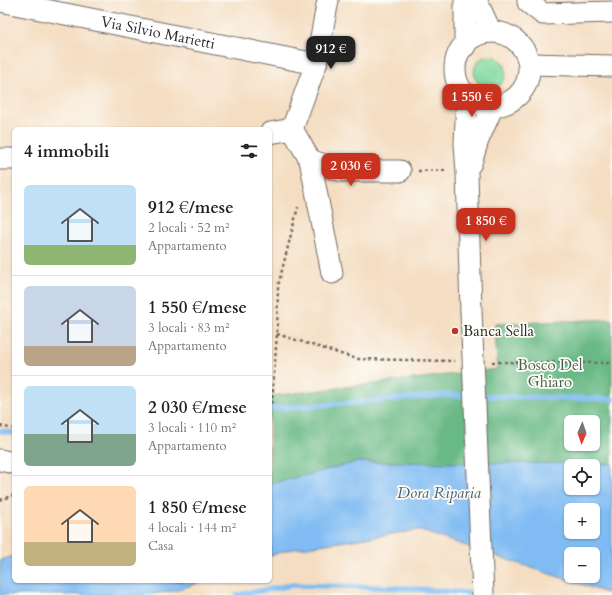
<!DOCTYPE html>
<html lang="it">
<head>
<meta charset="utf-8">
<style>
	:root { --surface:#fff; --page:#f6f6f6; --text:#202124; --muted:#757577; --line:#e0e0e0; --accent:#c8321e }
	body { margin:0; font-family:Cardo,serif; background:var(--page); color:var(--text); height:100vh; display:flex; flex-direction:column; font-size:15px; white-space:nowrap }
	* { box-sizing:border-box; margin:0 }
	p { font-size:13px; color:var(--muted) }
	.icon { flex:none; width:22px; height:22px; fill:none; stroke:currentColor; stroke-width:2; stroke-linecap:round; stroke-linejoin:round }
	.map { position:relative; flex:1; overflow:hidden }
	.side { position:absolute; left:12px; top:127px; width:260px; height:456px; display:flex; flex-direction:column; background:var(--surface); border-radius:6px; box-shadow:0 1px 3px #0004 }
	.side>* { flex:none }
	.needle { width:26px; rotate:182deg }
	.tools { position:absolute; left:564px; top:415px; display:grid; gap:8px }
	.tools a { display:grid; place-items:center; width:36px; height:36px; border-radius:6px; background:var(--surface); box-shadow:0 1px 3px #0004; font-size:20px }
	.price { position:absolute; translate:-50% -34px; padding:0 9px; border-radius:8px; background:var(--accent); color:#fff; font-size:13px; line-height:26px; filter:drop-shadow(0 1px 2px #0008) }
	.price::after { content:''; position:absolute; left:50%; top:24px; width:12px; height:9px; margin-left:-6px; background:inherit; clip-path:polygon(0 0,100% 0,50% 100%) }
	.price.on { background:#222; color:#fff }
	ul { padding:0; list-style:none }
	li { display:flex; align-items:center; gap:12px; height:100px; padding:0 12px }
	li+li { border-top:1px solid var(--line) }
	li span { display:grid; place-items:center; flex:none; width:112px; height:80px; border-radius:6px; color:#555 }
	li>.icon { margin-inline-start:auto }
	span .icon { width:48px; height:48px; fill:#fffc; stroke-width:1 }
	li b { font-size:17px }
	h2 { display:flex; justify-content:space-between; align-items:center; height:48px; padding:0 12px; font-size:17px }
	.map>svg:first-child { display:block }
</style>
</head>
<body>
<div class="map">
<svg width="612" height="595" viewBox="0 0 612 595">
	<rect width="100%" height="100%" fill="#fdfcf7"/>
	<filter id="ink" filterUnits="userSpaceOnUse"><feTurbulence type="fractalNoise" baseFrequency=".025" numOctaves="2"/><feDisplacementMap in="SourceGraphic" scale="8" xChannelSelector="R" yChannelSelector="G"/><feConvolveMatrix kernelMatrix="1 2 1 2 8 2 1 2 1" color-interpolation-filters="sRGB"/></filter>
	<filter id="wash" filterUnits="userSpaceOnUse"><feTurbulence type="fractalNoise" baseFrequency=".012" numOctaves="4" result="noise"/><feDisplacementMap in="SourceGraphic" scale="16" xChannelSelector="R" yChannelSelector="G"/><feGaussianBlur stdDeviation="0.9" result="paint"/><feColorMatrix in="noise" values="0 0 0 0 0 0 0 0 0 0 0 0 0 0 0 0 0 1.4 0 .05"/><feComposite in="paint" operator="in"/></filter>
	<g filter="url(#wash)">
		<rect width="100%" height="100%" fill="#f4ddc1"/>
		<!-- green -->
		<path fill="#82d99e" stroke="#568264" d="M474 72a16 16 0 1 1 32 0a16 16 0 1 1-32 0Z"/>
		<!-- forest -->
		<path fill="#69b985" stroke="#4a7258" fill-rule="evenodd" d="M 612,319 L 612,464 L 357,462 L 270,484 L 270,396 L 497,369 L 495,324 ZM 571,422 L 593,422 L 593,444 L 571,444 Z"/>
		<!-- water -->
		<path fill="#80bcf3" stroke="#56748f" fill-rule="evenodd" d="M 357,462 L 612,464 L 612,593 L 604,592 L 418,530 L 287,550 L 270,556 L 270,484 ZM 571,466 L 593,466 L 593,488 L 571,488 ZM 571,510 L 593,510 L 593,532 L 571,532 ZM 571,554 L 593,554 L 593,576 L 571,576 Z
			M 14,556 L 14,581 L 204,581 L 178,590 L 147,595 L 0,595 L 0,560 Z"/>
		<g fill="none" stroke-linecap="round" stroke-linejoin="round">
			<!-- stream -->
			<path stroke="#80bcf3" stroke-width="5.5" d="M 270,409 L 448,395 L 612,399
				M 0,431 L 14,433
				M 238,595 L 292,585 L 405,588 L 478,594"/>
		</g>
	</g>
	<g filter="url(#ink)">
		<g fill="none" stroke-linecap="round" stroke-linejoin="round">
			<defs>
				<g id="minor">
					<path d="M 476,0 L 491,32"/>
					<path d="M 528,0 L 528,2 L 543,14 L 612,12"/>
					<path id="s1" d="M 0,1 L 316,64"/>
					<circle cx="492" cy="69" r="37"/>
					<path d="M 465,46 L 465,0"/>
					<path d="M 529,64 L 612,66"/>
					<path d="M 467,95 L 465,144 L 467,173 L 471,311"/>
					<path d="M 292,129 L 310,160 L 332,273"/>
					<path d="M 292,129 L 316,64 L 328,0"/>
					<path d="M 270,133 L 292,129"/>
					<path d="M 0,159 L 14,159"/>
					<path d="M 310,160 L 341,171 L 400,171"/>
					<path d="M 471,163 L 478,140 L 493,106"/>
					<path d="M 0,460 L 14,463"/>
				</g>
			</defs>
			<!-- minor casing -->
			<use href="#minor" stroke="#716960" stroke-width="23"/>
			<!-- path -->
			<path stroke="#716960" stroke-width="2.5" stroke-dasharray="3 3" stroke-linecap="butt" d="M 418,171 L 447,170
				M 277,334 L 357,359 L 455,361
				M 492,362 L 612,363
				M 270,402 L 272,402 L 277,334 L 278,286 L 298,207
				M 0,426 L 14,429
				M 0,500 L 14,495"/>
			<!-- minor -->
			<use href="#minor" stroke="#fff" stroke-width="21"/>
			<defs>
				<path id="minor-bridge" d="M 471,311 L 483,595"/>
			</defs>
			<!-- minor-bridge casing -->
			<use href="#minor-bridge" stroke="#716960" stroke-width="23" stroke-linecap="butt"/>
			<!-- minor-bridge -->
			<use href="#minor-bridge" stroke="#fff" stroke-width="21"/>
		</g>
	</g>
	<!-- markers -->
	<circle fill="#c8321e" stroke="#fdfcf7" stroke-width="1.5" cx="455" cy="331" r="4"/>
	<g text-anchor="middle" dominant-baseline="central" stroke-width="3.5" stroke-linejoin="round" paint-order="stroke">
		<!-- street labels -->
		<g font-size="15" fill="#2b2b2b" stroke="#fdfcf7">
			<text stroke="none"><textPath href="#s1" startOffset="161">Via Silvio Marietti</textPath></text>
		</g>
		<!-- poi labels -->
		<g font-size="15" fill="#2b2b2b" stroke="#fdfcf7" text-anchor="start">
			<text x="463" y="331">Banca Sella</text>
		</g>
		<!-- park labels -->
		<g font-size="15" fill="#455f4e" stroke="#fdfcf7">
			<text x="550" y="365">Bosco Del<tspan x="550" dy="17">Ghiaro</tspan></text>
		</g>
		<!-- water labels -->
		<g font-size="16" font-style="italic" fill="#495e71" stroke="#fdfcf7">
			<text x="439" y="493">Dora Riparia</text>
		</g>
	</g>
</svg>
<div class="tools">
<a><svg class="needle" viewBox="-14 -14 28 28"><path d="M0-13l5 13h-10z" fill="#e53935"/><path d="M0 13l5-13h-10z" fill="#757577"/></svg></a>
<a><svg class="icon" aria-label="locate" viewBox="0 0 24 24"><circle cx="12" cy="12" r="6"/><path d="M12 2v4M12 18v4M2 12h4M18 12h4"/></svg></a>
<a>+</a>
<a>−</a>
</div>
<b class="price on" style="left:331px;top:70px">912 €</b>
<b class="price" style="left:472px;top:118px">1 550 €</b>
<b class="price" style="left:351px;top:187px">2 030 €</b>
<b class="price" style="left:486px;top:242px">1 850 €</b>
<section class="side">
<h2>4 immobili<svg class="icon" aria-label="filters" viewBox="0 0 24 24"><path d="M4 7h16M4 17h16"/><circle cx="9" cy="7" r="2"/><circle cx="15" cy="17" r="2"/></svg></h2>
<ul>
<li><span style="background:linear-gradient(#bfe0f5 75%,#8fb573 0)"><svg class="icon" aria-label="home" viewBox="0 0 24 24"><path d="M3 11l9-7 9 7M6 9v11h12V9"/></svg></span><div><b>912 €/mese</b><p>2 locali · 52 m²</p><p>Appartamento</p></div></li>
<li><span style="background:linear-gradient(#c9d6e8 75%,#b9a48a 0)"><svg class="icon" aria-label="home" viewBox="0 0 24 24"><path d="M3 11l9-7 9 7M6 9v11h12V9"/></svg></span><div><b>1 550 €/mese</b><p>3 locali · 83 m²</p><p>Appartamento</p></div></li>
<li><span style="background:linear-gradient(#bfe0f5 60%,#7fa58c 0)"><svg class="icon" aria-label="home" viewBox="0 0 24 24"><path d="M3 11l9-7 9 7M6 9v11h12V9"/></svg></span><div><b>2 030 €/mese</b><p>3 locali · 110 m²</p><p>Appartamento</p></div></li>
<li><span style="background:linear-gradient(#ffd9b3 70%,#c2b280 0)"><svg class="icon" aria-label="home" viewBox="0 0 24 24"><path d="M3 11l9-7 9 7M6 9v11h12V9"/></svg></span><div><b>1 850 €/mese</b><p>4 locali · 144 m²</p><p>Casa</p></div></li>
</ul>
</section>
</div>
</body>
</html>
